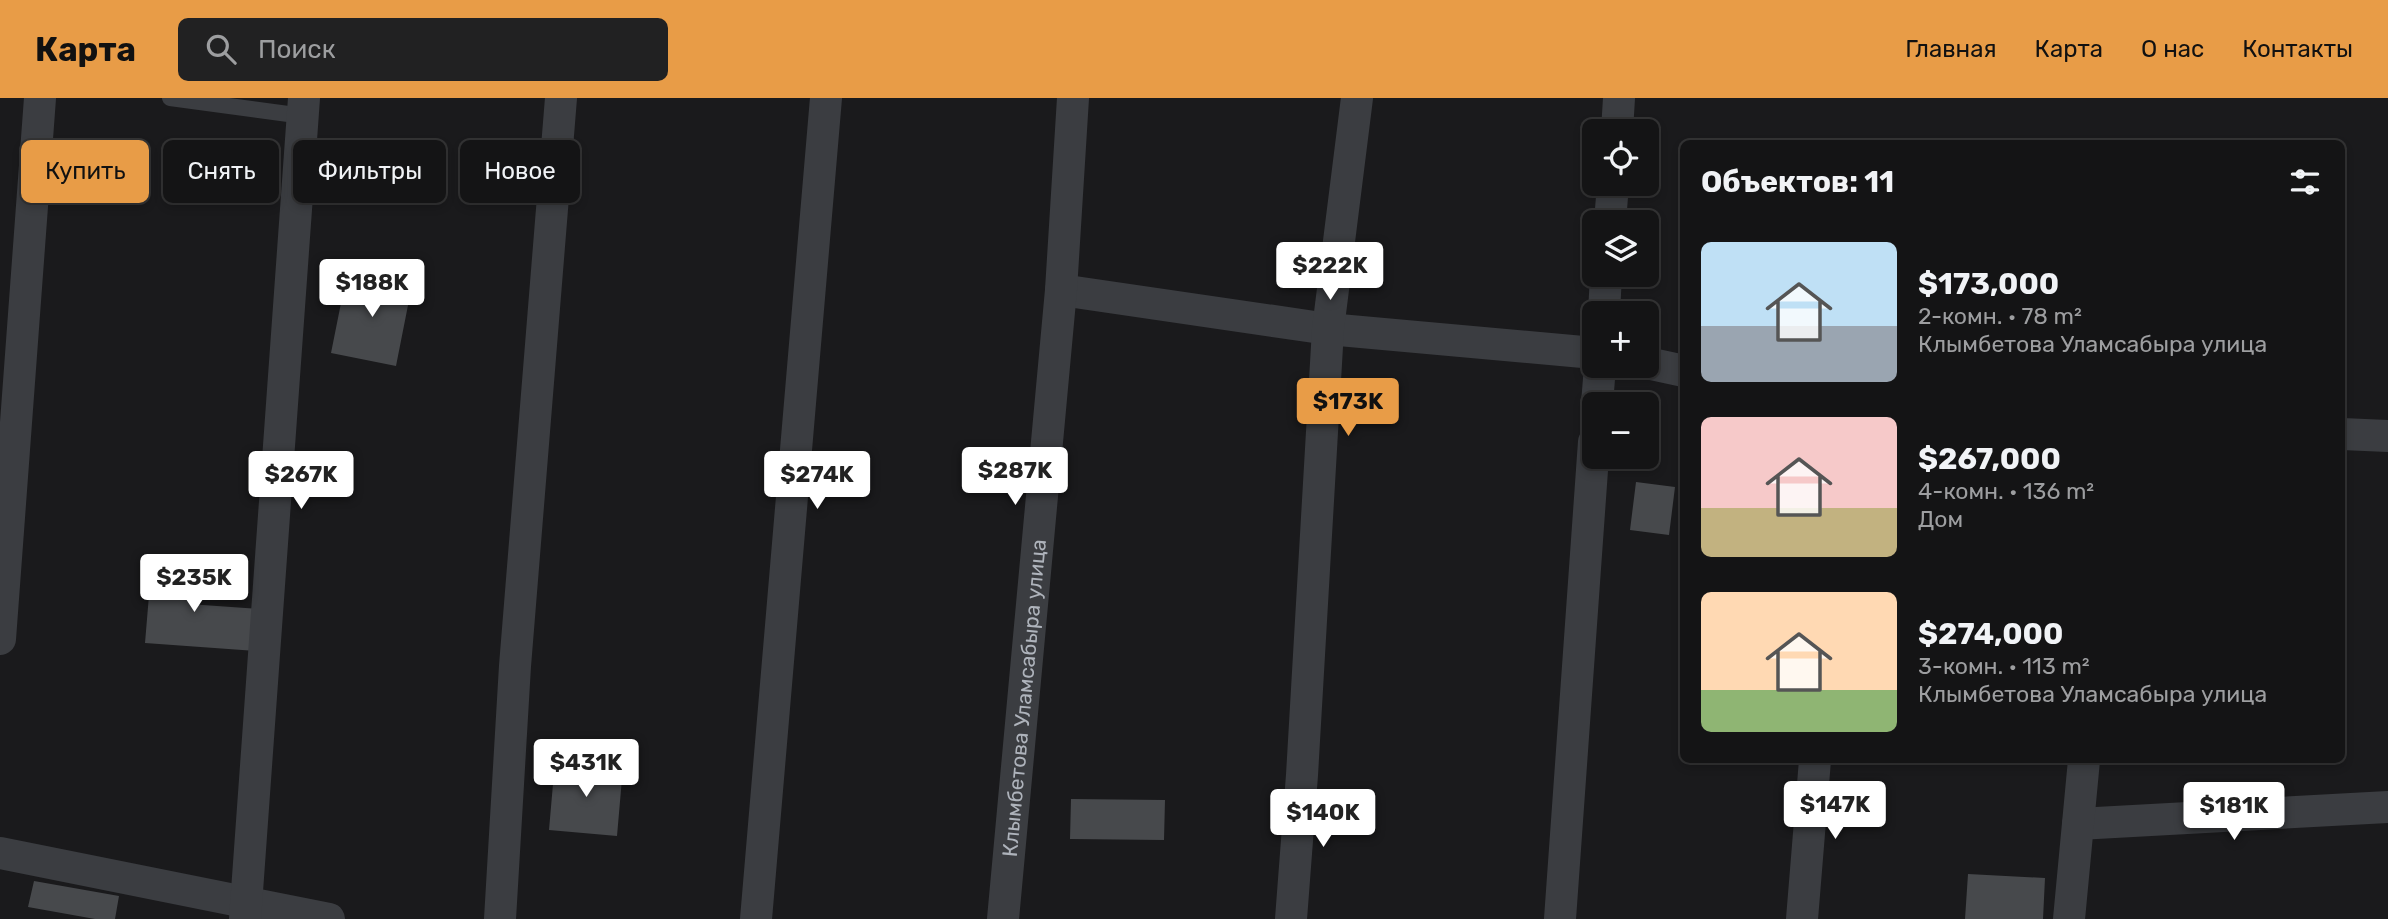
<!DOCTYPE html>
<html lang="ru">
<head>
<meta charset="utf-8">
<style>
	:root { --surface:#141415; --page:#212122; --text:#f1f3f6; --muted:#9d9ea0; --line:#333334; --accent:#e89c47 }
	body { margin:0; font-family:Rubik,sans-serif; background:var(--page); color:var(--text); height:100vh; display:flex; flex-direction:column; font-size:26px; white-space:nowrap }
	* { box-sizing:border-box; margin:0 }
	p { font-size:23px; color:var(--muted) }
	.icon { flex:none; width:38px; height:38px; fill:none; stroke:currentColor; stroke-width:2; stroke-linecap:round; stroke-linejoin:round }
	.map { position:relative; flex:1; overflow:hidden }
	.panel { position:absolute; left:1680px; top:42px; width:665px; height:623px; display:flex; flex-direction:column; background:var(--surface); border-radius:10px; box-shadow:0 4px 10px #0003,0 0 0 2px var(--line) }
	.panel>* { flex:none }
	.banner { position:absolute; left:21px; top:42px; width:665px; height:63px; display:flex; gap:14px }
	.controls { position:absolute; left:1582px; top:21px; display:grid; gap:14px }
	.controls a { display:grid; place-items:center; width:77px; height:77px; border-radius:10px; background:var(--surface); box-shadow:0 4px 10px #0003,0 0 0 2px var(--line); font-size:35px }
	.price { position:absolute; translate:-50% -60px; padding:0 16px; border-radius:7px; background:#fff; color:#222; font-size:23px; line-height:46px; filter:drop-shadow(0 2px 4px #0008) }
	.price::after { content:''; position:absolute; left:50%; top:42px; width:21px; height:16px; margin-left:-10px; background:inherit; clip-path:polygon(0 0,100% 0,50% 100%) }
	.price.selected { background:var(--accent); color:#111 }
	ul { padding:0; list-style:none }
	li { display:flex; align-items:center; gap:21px; height:175px; padding:0 21px }
	li span { display:grid; place-items:center; flex:none; width:196px; height:140px; border-radius:10px; color:#555 }
	li>.icon { margin-inline-start:auto }
	span .icon { width:84px; height:84px; fill:#fffc; stroke-width:1 }
	li b { font-size:30px }
	h2 { display:flex; justify-content:space-between; align-items:center; height:84px; padding:0 21px; font-size:30px }
	.chip { padding:0 24px; border-radius:10px; background:var(--surface); box-shadow:0 4px 10px #0003,0 0 0 2px var(--line); font-size:24px; line-height:63px }
	.chip.selected { background:var(--accent); color:#111 }
	header { display:flex; align-items:center; gap:42px; box-sizing:border-box; height:98px; padding:0 35px; background:var(--accent); color:#111 }
	header strong { font-size:33px }
	nav { display:flex; gap:38px; margin-inline-start:auto; font-size:24px }
	.search { width:490px; height:63px; background:var(--page); display:flex; align-items:center; gap:18px; box-sizing:border-box; padding:0 24px; border-radius:10px; color:var(--muted); font-size:26px }
	.map>svg:first-child { display:block }
</style>
</head>
<body>
<header>
<strong>Карта</strong>
<div class="search"><svg class="icon" aria-label="search" viewBox="0 0 24 24"><circle cx="10" cy="10" r="6"/><path d="M15 15l6 6"/></svg>Поиск</div>
<nav><a>Главная</a><a>Карта</a><a>О нас</a><a>Контакты</a></nav>
</header>
<div class="map">
<svg width="2388" height="821" viewBox="0 0 2388 821">
	<rect width="100%" height="100%" fill="#1a1a1c"/>
	<!-- building -->
	<path fill="#47494c" d="M 347,175 L 412,187 L 396,268 L 331,255 Z
		M 1636,384 L 1675,389 L 1669,437 L 1630,432 Z
		M 152,461 L 192,464 L 189,506 L 259,511 L 256,553 L 145,545 Z
		M 555,663 L 623,669 L 617,738 L 549,732 Z
		M 1071,701 L 1165,702 L 1164,742 L 1070,741 Z
		M 1968,776 L 2045,780 L 2043,821 L 1965,821 Z
		M 34,783 L 119,798 L 115,821 L 95,821 L 28,809 Z"/>
	<g fill="none" stroke-linecap="round" stroke-linejoin="round">
		<!-- service -->
		<path stroke="#3b3d41" stroke-width="16" d="M 170,0 L 303,18"/>
		<!-- minor -->
		<g stroke="#3b3d41" stroke-width="32">
			<path d="M 1617,33 L 1619,0"/>
			<path d="M 1610,124 L 1613,86"/>
			<path d="M 1061,192 L 1328,231 L 1594,255"/>
			<path d="M 1604,215 L 1606,177"/>
			<path d="M 1647,265 L 1684,273"/>
			<path d="M 1597,306 L 1600,268"/>
			<path d="M 2342,336 L 2388,338"/>
			<path d="M 0,541 L 40,0"/>
			<path d="M 2078,726 L 2388,709"/>
			<path d="M 0,755 L 329,821"/>
			<path d="M 245,821 L 304,0"/>
			<path d="M 500,821 L 515,568 L 561,0"/>
			<path d="M 756,821 L 826,0"/>
			<path id="s1" d="M 1003,821 L 1061,192 L 1073,0"/>
			<path d="M 1291,821 L 1302,677 L 1328,231 L 1357,0"/>
			<path d="M 1560,821 L 1594,344"/>
			<path d="M 1802,821 L 1815,662"/>
			<path d="M 2069,821 L 2084,662"/>
		</g>
	</g>
	<g text-anchor="middle" dominant-baseline="central" stroke-width="6" stroke-linejoin="round" paint-order="stroke">
		<!-- street labels -->
		<g font-size="21" fill="#aeb3bb" stroke="#151517">
			<text stroke="none"><textPath href="#s1" startOffset="222">Клымбетова Уламсабыра улица</textPath></text>
		</g>
	</g>
</svg>
<div class="controls">
<a><svg class="icon" aria-label="locate" viewBox="0 0 24 24"><circle cx="12" cy="12" r="6"/><path d="M12 2v4M12 18v4M2 12h4M18 12h4"/></svg></a>
<a><svg class="icon" aria-label="layers" viewBox="0 0 24 24"><path d="M12 4l9 5-9 5-9-5zM3 14l9 5 9-5"/></svg></a>
<a>+</a>
<a>−</a>
</div>
<b class="price" style="left:1330px;top:204px">$222K</b>
<b class="price" style="left:372px;top:221px">$188K</b>
<b class="price selected" style="left:1348px;top:340px">$173K</b>
<b class="price" style="left:1015px;top:409px">$287K</b>
<b class="price" style="left:301px;top:413px">$267K</b>
<b class="price" style="left:817px;top:413px">$274K</b>
<b class="price" style="left:194px;top:516px">$235K</b>
<b class="price" style="left:586px;top:701px">$431K</b>
<b class="price" style="left:1835px;top:743px">$147K</b>
<b class="price" style="left:2234px;top:744px">$181K</b>
<b class="price" style="left:1323px;top:751px">$140K</b>
<div class="banner">
<a class="chip selected">Купить</a>
<a class="chip">Снять</a>
<a class="chip">Фильтры</a>
<a class="chip">Новое</a>
</div>
<section class="panel">
<h2>Объектов: 11<svg class="icon" aria-label="filters" viewBox="0 0 24 24"><path d="M4 7h16M4 17h16"/><circle cx="9" cy="7" r="2"/><circle cx="15" cy="17" r="2"/></svg></h2>
<ul>
<li><span style="background:linear-gradient(#bfe0f5 60%,#9aa5b1 0)"><svg class="icon" aria-label="home" viewBox="0 0 24 24"><path d="M3 11l9-7 9 7M6 9v11h12V9"/></svg></span><div><b>$173,000</b><p>2-комн. · 78 m²</p><p>Клымбетова Уламсабыра улица</p></div></li>
<li><span style="background:linear-gradient(#f6c9c9 65%,#c2b280 0)"><svg class="icon" aria-label="home" viewBox="0 0 24 24"><path d="M3 11l9-7 9 7M6 9v11h12V9"/></svg></span><div><b>$267,000</b><p>4-комн. · 136 m²</p><p>Дом</p></div></li>
<li><span style="background:linear-gradient(#ffd9b3 70%,#8fb573 0)"><svg class="icon" aria-label="home" viewBox="0 0 24 24"><path d="M3 11l9-7 9 7M6 9v11h12V9"/></svg></span><div><b>$274,000</b><p>3-комн. · 113 m²</p><p>Клымбетова Уламсабыра улица</p></div></li>
</ul>
</section>
</div>
</body>
</html>
